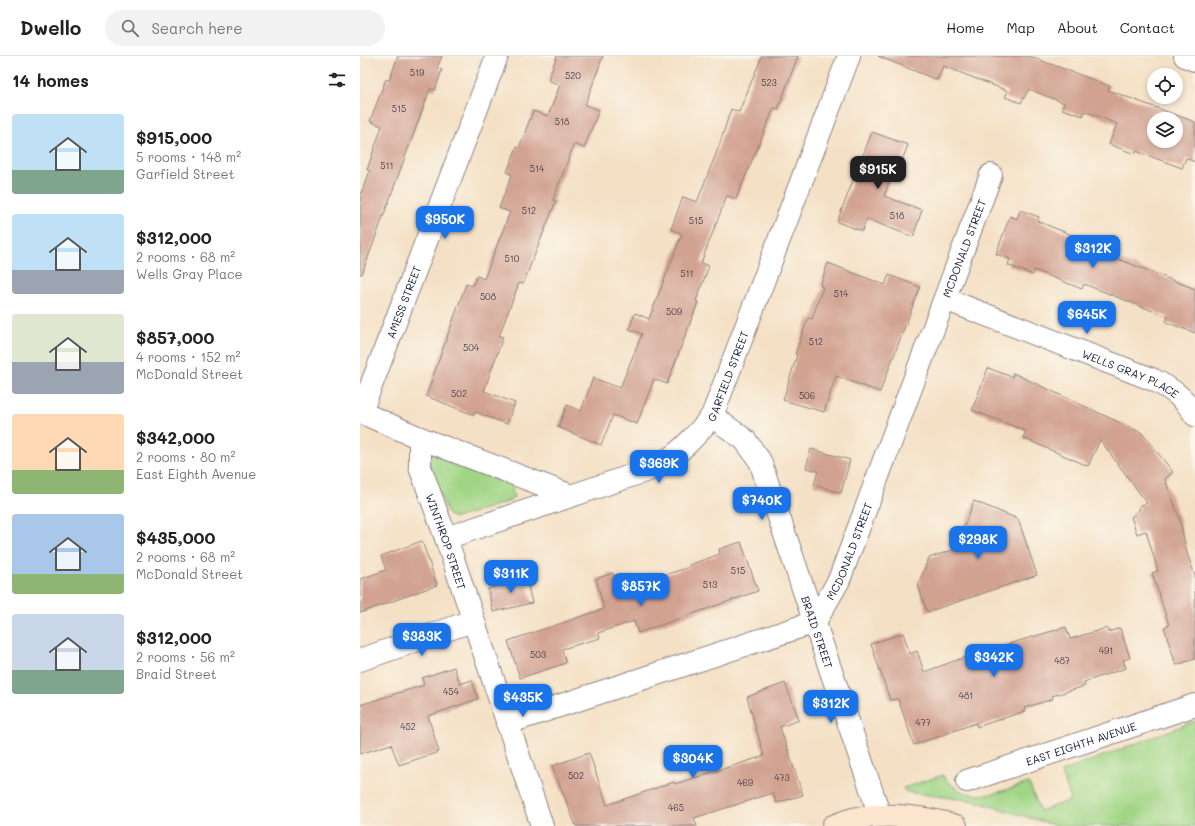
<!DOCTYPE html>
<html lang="en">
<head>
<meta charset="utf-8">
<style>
	:root { --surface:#fff; --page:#f2f2f2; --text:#222; --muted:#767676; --line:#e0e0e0; --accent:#1a73e8 }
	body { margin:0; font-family:Mali,sans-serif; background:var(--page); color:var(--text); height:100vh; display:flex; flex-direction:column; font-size:15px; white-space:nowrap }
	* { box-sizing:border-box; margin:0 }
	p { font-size:13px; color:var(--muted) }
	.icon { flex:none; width:22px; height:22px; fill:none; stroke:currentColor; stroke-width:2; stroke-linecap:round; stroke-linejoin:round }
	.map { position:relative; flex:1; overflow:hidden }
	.panel { display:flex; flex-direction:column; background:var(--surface); width:360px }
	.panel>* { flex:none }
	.fabs { position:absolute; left:787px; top:12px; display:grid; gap:8px }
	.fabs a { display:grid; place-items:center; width:36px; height:36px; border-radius:50%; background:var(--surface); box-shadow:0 2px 6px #0003; font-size:20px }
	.price { position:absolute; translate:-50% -34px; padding:0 9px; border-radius:8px; background:var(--accent); color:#fff; font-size:13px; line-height:26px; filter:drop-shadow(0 1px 2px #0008) }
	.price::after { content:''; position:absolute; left:50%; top:24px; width:12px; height:9px; margin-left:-6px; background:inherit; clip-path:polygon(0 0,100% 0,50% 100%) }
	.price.current { background:#222; color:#fff }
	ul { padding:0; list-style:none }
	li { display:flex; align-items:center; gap:12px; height:100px; padding:0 12px }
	li span { display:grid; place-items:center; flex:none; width:112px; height:80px; border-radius:4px; color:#555 }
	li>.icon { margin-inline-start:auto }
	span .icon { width:48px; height:48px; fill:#fffc; stroke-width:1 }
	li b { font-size:17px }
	h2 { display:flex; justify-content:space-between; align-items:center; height:48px; padding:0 12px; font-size:17px }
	header { display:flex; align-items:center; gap:24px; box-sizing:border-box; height:56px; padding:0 20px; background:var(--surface); border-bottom:1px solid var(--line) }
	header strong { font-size:19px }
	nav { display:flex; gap:22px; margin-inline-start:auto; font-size:14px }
	.search { width:280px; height:36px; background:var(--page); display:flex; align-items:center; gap:10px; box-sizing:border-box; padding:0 14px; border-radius:22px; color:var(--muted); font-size:15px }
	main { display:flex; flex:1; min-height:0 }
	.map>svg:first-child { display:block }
</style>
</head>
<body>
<header>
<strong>Dwello</strong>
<div class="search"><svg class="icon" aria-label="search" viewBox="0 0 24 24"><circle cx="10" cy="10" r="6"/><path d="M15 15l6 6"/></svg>Search here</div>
<nav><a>Home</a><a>Map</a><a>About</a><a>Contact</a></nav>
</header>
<main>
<section class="panel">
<h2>14 homes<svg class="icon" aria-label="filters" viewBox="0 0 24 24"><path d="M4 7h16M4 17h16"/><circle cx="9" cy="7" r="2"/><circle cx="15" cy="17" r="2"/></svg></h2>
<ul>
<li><span style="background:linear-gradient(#bfe0f5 70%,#7fa58c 0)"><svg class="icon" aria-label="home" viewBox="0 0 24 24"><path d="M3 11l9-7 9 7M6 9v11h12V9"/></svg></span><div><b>$915,000</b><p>5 rooms · 148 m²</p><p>Garfield Street</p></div></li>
<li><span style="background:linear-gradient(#bfe0f5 70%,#9aa5b1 0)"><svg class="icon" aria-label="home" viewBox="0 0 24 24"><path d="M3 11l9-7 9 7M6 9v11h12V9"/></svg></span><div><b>$312,000</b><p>2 rooms · 68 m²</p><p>Wells Gray Place</p></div></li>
<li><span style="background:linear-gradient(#dfe7d0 60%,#9aa5b1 0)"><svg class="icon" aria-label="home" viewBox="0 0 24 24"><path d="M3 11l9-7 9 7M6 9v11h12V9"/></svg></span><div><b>$857,000</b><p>4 rooms · 152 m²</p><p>McDonald Street</p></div></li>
<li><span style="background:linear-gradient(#ffd9b3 70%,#8fb573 0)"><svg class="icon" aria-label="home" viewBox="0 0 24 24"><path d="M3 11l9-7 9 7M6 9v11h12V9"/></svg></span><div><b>$342,000</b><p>2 rooms · 80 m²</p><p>East Eighth Avenue</p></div></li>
<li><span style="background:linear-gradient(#a9c7e8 75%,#8fb573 0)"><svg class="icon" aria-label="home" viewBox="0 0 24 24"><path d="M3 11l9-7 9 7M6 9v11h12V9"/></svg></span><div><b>$435,000</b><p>2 rooms · 68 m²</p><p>McDonald Street</p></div></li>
<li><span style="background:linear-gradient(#c9d6e8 70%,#7fa58c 0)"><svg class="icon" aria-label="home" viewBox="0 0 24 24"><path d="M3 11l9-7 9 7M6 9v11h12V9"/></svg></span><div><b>$312,000</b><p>2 rooms · 56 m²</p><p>Braid Street</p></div></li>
</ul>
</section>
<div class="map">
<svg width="835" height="770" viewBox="0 0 835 770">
	<rect width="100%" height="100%" fill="#fbf7ec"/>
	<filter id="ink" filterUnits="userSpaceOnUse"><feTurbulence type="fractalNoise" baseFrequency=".025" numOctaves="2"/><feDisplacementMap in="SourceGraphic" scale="8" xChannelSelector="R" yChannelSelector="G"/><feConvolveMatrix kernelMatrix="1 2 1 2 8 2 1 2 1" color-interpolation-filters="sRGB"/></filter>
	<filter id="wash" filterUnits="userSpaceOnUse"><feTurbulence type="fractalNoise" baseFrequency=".012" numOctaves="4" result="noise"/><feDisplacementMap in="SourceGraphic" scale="16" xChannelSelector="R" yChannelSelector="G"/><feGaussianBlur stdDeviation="0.9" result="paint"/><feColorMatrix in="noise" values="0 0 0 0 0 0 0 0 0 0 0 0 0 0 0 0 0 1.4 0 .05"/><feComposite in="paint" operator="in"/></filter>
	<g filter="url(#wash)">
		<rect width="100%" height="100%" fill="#f4e0c4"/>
		<!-- green -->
		<path fill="#a0d585" stroke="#617c60" d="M 70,395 L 151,428 L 154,441 L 150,445 L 96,462 L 88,459 L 69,409 Z
			M 835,665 L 835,770 L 697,770 L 614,745 L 546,736 L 543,732 L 583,719 C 585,724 588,726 593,730 C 617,748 643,734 669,727 L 680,755 L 711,744 L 701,716 Z"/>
		<g id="blocks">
			<!-- building -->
			<path fill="#d2a291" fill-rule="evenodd" d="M 38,0 L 82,0 L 77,12 L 82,14 L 75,34 L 70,33 L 2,218 L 0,218 L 0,140 L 10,115 L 7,114 L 22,70 L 10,65 L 26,23 L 29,25 Z
				M 197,0 L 243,0 L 225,49 L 239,54 L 224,92 L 214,88 L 193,144 L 196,145 L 163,228 L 159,227 L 139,280 L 143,281 L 124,335 L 155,347 L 147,368 L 115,356 L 114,359 L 66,340 L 106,228 L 112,230 L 117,220 L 124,223 L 150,156 L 139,152 L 152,119 L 147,116 L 157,91 L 159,92 L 173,55 L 188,60 L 200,29 L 188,24 Z
				M 402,0 L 438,0 L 418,53 L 414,52 L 376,143 L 367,140 L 366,142 L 341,207 L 349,210 L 336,245 L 338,246 L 307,328 L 294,323 L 277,368 L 253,359 L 241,389 L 198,371 L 207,349 L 221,355 L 233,322 L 260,332 L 282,278 L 269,273 L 275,257 L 289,263 L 322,178 L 311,173 L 323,141 L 337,146 L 359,90 L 371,53 L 379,56 Z
				M 518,0 L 669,0 L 750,30 L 748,34 L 835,66 L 835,106 L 826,102 L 822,112 L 776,95 L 775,98 L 751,89 L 749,88 L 757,68 L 725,55 L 723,60 L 702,53 L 704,47 L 669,33 L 661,47 L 645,41 L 648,35 L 583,10 L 577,24 ZM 794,63 L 816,63 L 816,85 L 794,85 Z
				M 512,76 L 548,89 L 540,109 L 536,107 L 524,140 L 562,154 L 553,181 L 507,163 L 502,175 L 477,166 Z
				M 660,154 L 679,161 L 677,165 L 737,189 L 735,194 L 835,233 L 835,277 L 806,266 L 808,261 L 724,228 L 722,233 L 674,214 L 673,219 L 648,209 L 650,203 L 636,198 L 650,160 L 657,163 Z
				M 468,207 L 525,229 L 529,219 L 560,231 L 520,336 L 476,320 L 464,356 L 423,344 L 437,299 L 435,298 L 448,262 L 452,263 L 463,231 L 460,230 Z
				M 628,312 L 652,321 L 653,317 L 782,377 L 813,416 L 805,423 L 819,461 L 827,497 L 835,520 L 835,603 L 816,609 L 804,571 L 809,569 L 792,517 L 798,515 L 786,475 L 777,478 L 771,461 L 780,453 L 779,450 L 787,447 L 740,384 L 728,410 L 663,382 L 666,375 L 612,354 Z
				M 451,393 L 490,404 L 481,437 L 454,429 L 458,415 L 446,412 Z
				M 614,445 L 658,463 L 677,519 L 567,556 L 558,529 L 569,502 L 595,493 Z
				M 62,485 L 77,529 L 0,557 L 0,523 L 26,514 L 21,500 Z
				M 381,486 L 398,535 L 278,577 L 274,565 L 238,577 L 240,582 L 202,593 L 206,607 L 160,622 L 148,585 L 244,553 L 236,523 L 253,517 L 260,533 L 330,511 L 329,509 L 360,498 L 359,493 Z
				M 165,518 L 172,547 L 133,556 L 128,533 L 146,528 L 145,523 Z
				M 706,571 L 710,583 L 747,572 L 748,576 L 760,572 L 770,602 L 763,604 L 766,612 L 724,626 L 725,630 L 692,640 L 693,643 L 664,652 L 665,655 L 617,671 L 616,667 L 554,689 L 538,643 L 530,644 L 511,588 L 543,577 L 550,598 L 557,595 L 564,616 L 608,600 Z
				M 94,611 L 100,628 L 112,624 L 118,643 L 68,660 L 79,696 L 39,709 L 31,688 L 0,698 L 0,649 L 64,629 L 62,622 Z
				M 425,627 L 439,664 L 420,671 L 443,739 L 416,747 L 413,737 L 334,762 L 337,770 L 216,770 L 192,710 L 229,697 L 247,749 L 314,726 L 315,728 L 404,700 L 387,641 Z"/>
		</g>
	</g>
	<g filter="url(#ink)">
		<use href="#blocks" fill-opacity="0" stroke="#8b8180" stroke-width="1"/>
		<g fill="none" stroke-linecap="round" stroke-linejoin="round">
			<defs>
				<g id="street">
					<path d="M 825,0 L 835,4"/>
					<path id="s1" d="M 585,243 L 794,324 C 811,333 824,341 835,359"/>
					<path d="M 0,356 L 60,382 L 209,439"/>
					<path id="s2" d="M 1,356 L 137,0"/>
					<path id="s3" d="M 352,360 L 385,384 L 400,405 L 520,760"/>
					<path id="s4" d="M 60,382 L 60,411 L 86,482 L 182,770"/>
					<path id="s5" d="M 86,482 L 297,411 C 320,397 335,381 352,360 L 489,0"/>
					<path d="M 0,604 L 112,565"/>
					<path id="s6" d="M 147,667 L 455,566 L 479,524 L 631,119"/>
					<path id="s7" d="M 607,725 L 835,649"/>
				</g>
				<path id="secondary" d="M 473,770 C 481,767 490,763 499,762 C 530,757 566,761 596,770"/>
			</defs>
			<!-- street casing -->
			<use href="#street" stroke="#8b8180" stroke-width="24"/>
			<!-- secondary casing -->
			<use href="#secondary" stroke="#8b8180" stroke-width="24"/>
			<!-- street -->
			<use href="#street" stroke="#fff" stroke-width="22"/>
			<!-- secondary -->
			<use href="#secondary" stroke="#fce5cf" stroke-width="22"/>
		</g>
	</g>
	<g text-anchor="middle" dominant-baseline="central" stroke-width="4" stroke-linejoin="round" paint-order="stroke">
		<!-- number labels -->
		<g font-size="9" fill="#4e4250">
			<text x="57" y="16">519</text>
			<text x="213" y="19">520</text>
			<text x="409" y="26">523</text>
			<text x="39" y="52">515</text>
			<text x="202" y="65">518</text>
			<text x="27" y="109">511</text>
			<text x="177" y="112">514</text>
			<text x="169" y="154">512</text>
			<text x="537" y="159">518</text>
			<text x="336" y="164">515</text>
			<text x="152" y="202">510</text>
			<text x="327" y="217">511</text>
			<text x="481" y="237">514</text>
			<text x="128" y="240">508</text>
			<text x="314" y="255">509</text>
			<text x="456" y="285">512</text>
			<text x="111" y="291">504</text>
			<text x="99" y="337">502</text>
			<text x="447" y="339">506</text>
			<text x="378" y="514">515</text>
			<text x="350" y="528">513</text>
			<text x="746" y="594">491</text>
			<text x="178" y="598">503</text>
			<text x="702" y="604">487</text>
			<text x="91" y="635">454</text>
			<text x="606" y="639">481</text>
			<text x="563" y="666">477</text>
			<text x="48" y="670">452</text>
			<text x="216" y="719">502</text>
			<text x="422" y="721">473</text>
			<text x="385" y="726">469</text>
			<text x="316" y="751">465</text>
		</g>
		<!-- street labels -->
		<g font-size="11" fill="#22223b" stroke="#fbf7ec">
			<text stroke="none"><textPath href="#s6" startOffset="727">MCDONALD STREET</textPath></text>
			<text stroke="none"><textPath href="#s2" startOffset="118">AMESS STREET</textPath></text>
			<text stroke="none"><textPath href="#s1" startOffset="200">WELLS GRAY PLACE</textPath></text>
			<text stroke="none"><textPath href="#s5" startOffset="341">GARFIELD STREET</textPath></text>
			<text stroke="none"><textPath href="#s4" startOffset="108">WINTHROP STREET</textPath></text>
			<text stroke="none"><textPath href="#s6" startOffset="403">MCDONALD STREET</textPath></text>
			<text stroke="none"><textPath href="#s3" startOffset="247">BRAID STREET</textPath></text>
			<text stroke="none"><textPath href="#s7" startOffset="120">EAST EIGHTH AVENUE</textPath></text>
		</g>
	</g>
</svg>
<div class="fabs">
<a><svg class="icon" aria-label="locate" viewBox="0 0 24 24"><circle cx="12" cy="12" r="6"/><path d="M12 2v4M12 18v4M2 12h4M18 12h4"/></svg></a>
<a><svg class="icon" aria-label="layers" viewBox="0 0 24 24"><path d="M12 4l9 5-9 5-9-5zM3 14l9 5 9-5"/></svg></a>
</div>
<b class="price current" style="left:518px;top:134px">$915K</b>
<b class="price" style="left:85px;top:184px">$950K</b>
<b class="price" style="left:733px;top:213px">$312K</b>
<b class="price" style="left:727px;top:279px">$645K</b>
<b class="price" style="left:299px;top:428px">$369K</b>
<b class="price" style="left:402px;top:465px">$740K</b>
<b class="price" style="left:618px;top:504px">$298K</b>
<b class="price" style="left:151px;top:538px">$311K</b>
<b class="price" style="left:281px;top:551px">$857K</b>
<b class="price" style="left:62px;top:601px">$383K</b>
<b class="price" style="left:634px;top:622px">$342K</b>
<b class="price" style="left:163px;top:662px">$435K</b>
<b class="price" style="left:471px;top:668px">$312K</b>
<b class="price" style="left:333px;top:723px">$304K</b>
</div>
</main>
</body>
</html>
